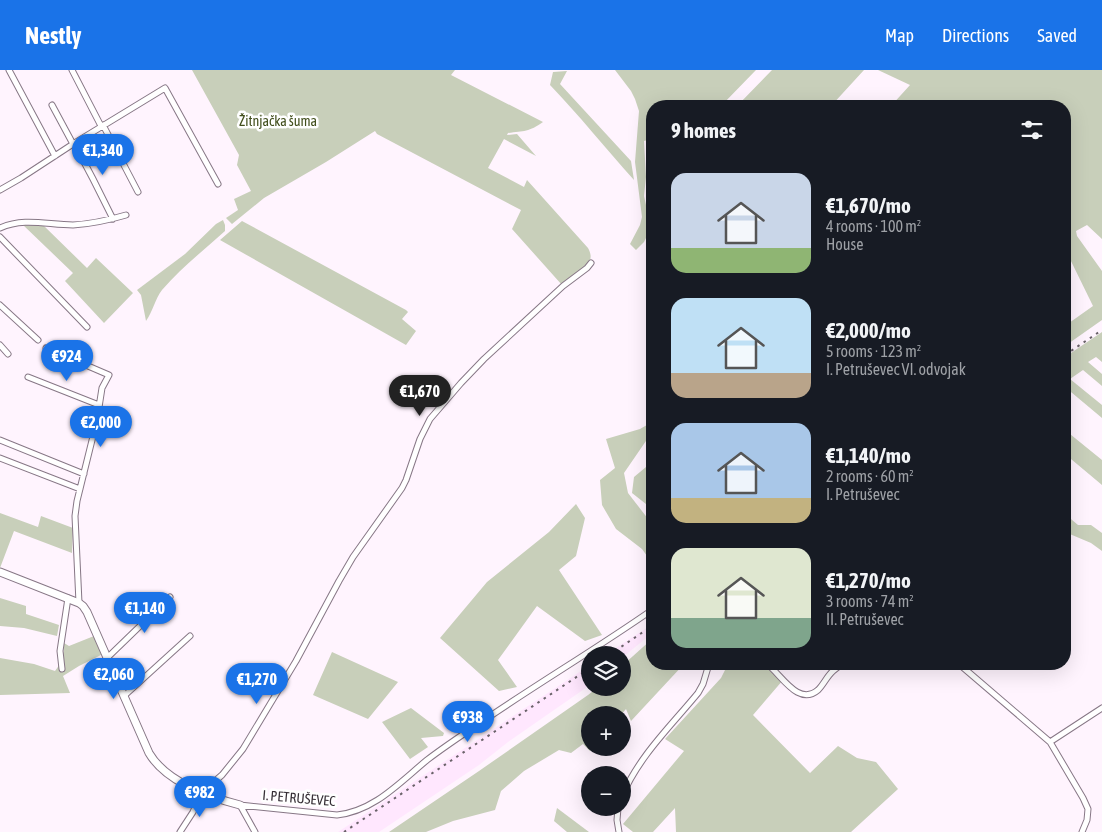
<!DOCTYPE html>
<html lang="en">
<head>
<meta charset="utf-8">
<style>
	:root { --surface:#171b24; --page:#20242c; --text:#f1f3f6; --muted:#9ea1a6; --accent:#1a73e8 }
	body { margin:0; font-family:"Asap Condensed",sans-serif; background:var(--page); color:var(--text); height:100vh; display:flex; flex-direction:column; font-size:19px; white-space:nowrap }
	* { box-sizing:border-box; margin:0 }
	p { font-size:16px; color:var(--muted) }
	.icon { flex:none; width:28px; height:28px; fill:none; stroke:currentColor; stroke-width:2; stroke-linecap:round; stroke-linejoin:round }
	.map { position:relative; flex:1; overflow:hidden }
	.drawer { position:absolute; left:646px; top:30px; width:425px; height:570px; display:flex; flex-direction:column; background:var(--surface); border-radius:20px; box-shadow:0 5px 20px #0002 }
	.drawer>* { flex:none }
	.tools { position:absolute; left:581px; top:576px; display:grid; gap:10px }
	.tools a { display:grid; place-items:center; width:50px; height:50px; border-radius:50%; background:var(--surface); box-shadow:0 5px 20px #0002; font-size:25px }
	.price { position:absolute; translate:-50% -42px; padding:0 11px; border-radius:18px; background:var(--accent); color:#fff; font-size:16px; line-height:32px; filter:drop-shadow(0 1px 2px #0008) }
	.price::after { content:''; position:absolute; left:50%; top:30px; width:15px; height:11px; margin-left:-8px; background:inherit; clip-path:polygon(0 0,100% 0,50% 100%) }
	.price.selected { background:#222; color:#fff }
	ul { padding:0; list-style:none }
	li { display:flex; align-items:center; gap:15px; height:125px; padding:0 25px }
	li span { display:grid; place-items:center; flex:none; width:140px; height:100px; border-radius:15px; color:#555 }
	li>.icon { margin-inline-start:auto }
	span .icon { width:60px; height:60px; fill:#fffc; stroke-width:1 }
	li b { font-size:21px }
	h2 { display:flex; justify-content:space-between; align-items:center; height:60px; padding:0 25px; font-size:21px }
	header { display:flex; align-items:center; gap:30px; box-sizing:border-box; height:70px; padding:0 25px; background:var(--accent); color:#fff }
	header strong { font-size:24px }
	nav { display:flex; gap:28px; margin-inline-start:auto; font-size:18px }
	.map>svg:first-child { display:block }
</style>
</head>
<body>
<header>
<strong>Nestly</strong>
<nav><a>Map</a><a>Directions</a><a>Saved</a></nav>
</header>
<div class="map">
<svg width="1102" height="762" viewBox="0 0 1102 762">
	<rect width="100%" height="100%" fill="#fff4fe"/>
	<!-- built -->
	<path fill="#ffe7fe" d="M 645,559 L 650,565 L 623,587 L 622,585 L 605,585 Z
		M 590,595 L 590,615 L 508,672 L 479,695 L 379,762 L 338,762 Z"/>
	<!-- green -->
	<path fill="#c8cfba" d="M 192,0 L 455,0 L 451,5 L 543,52 C 529,62 524,61 508,63 L 507,65 L 517,64 L 536,86 L 504,69 L 488,98 L 524,117 L 527,110 L 588,178 C 591,183 592,189 588,194 L 562,215 L 512,159 L 521,140 L 377,64 L 375,61 L 326,92 L 264,128 L 232,154 L 226,148 L 238,140 L 234,129 L 251,121 L 237,95 L 239,85 Z
		M 615,0 L 756,0 L 721,36 L 652,36 L 652,58 L 651,57 L 648,70 L 644,71 L 646,107 L 644,126 L 646,135 L 652,151 L 652,156 L 644,172 L 636,180 L 630,174 L 640,155 L 642,147 L 635,92 L 639,41 L 635,29 L 631,21 Z
		M 772,0 L 864,0 L 831,36 L 737,36 Z
		M 878,0 L 1102,0 L 1102,169 L 1087,155 L 1076,161 L 1077,166 L 1102,201 L 1102,250 L 1065,276 L 1065,241 L 1069,253 L 1093,236 L 1069,187 L 1065,188 L 1065,36 L 891,36 L 910,15 Z
		M 567,1 L 560,14 L 631,91 L 634,110 C 606,79 579,45 550,15 L 553,2 Z
		M 223,150 L 225,155 L 225,161 C 204,180 181,198 162,220 C 155,229 153,241 146,251 L 141,225 L 137,220 L 185,184 L 216,154 Z
		M 242,151 L 406,240 L 408,242 L 402,249 L 416,261 L 406,275 L 220,170 Z
		M 22,154 L 42,154 L 87,198 L 96,188 L 133,223 L 104,253 L 65,211 L 73,203 Z
		M 1102,262 L 1102,292 L 1096,287 L 1088,292 L 1102,304 L 1102,316 L 1083,300 L 1070,309 L 1102,335 L 1102,348 L 1065,317 L 1065,287 Z
		M 652,352 L 652,365 L 648,368 L 624,403 L 628,423 L 652,454 L 652,493 L 642,479 L 616,459 L 602,435 L 600,410 L 615,398 L 606,369 L 640,359 Z
		M 1065,360 L 1102,390 L 1102,415 L 1065,384 Z
		M 652,392 L 652,437 L 651,438 L 632,423 L 634,407 Z
		M 576,434 L 585,448 L 576,486 L 559,500 L 602,565 L 585,571 L 537,536 L 498,590 L 517,617 L 499,621 L 440,568 L 487,512 L 549,462 Z
		M 0,443 L 38,457 L 41,446 L 73,458 L 72,483 L 14,461 L 0,498 Z
		M 1065,444 L 1078,455 L 1091,455 L 1102,463 L 1102,481 L 1091,473 L 1065,462 Z
		M 0,528 L 26,536 L 26,544 L 59,555 L 57,566 L 24,558 L 0,556 Z
		M 94,566 L 103,584 L 79,596 L 63,606 L 70,623 L 0,625 L 0,588 L 34,594 L 55,601 C 62,592 64,585 64,573 L 69,576 Z
		M 652,569 L 652,594 L 684,594 L 631,651 L 626,639 L 621,645 L 590,645 L 590,678 L 593,678 L 590,681 L 583,674 L 571,683 L 559,680 L 524,701 L 501,721 L 495,740 L 453,751 L 426,762 L 389,762 L 479,701 L 588,625 L 597,618 L 622,618 L 623,595 Z
		M 332,582 L 398,612 L 368,649 L 313,625 Z
		M 728,594 L 763,594 L 783,610 L 753,645 L 810,703 L 838,676 L 857,688 L 876,692 L 898,719 L 851,762 L 676,762 L 675,738 L 653,762 L 633,762 L 623,754 L 684,681 L 665,669 L 721,608 Z
		M 411,638 L 444,663 L 443,666 L 421,668 L 428,677 L 410,689 L 382,652 Z
		M 557,738 L 589,762 L 567,762 L 554,751 Z"/>
	<g fill="none" stroke-linecap="round" stroke-linejoin="round">
		<defs>
			<path id="street" d="M 9,0 L 55,86
				M 72,0 L 101,56
				M 52,35 L 73,74
				M 103,55 L 138,122
				M 74,73 L 93,109 L 113,149
				M 0,120 L 21,108 L 73,74 L 165,18 L 218,114
				M 0,158 C 24,147 48,155 73,155 C 91,154 109,150 126,145
				M 0,167 L 87,257
				M 0,235 L 38,270
				M 0,275 L 8,284
				M 46,278 L 109,305 L 102,318 L 97,350 L 77,431 L 75,446 L 79,533
				M 28,307 L 99,335
				M 0,370 L 84,404
				M 0,388 L 80,419
				M 107,588 L 170,527
				M 767,594 C 781,604 798,637 818,620 C 824,614 827,606 833,601 C 836,598 839,596 843,594
				M 959,594 L 1050,672 L 1083,728 L 1088,739 L 1087,750 L 1082,762
				M 62,599 L 60,581 L 68,528
				M 124,626 L 190,566
				M 1050,672 L 1102,638
				M 622,726 C 640,685 670,657 698,623 L 703,614 L 709,594
				M 240,735 L 337,745 C 374,741 399,713 427,690 C 444,677 462,665 480,653 C 537,614 596,579 652,540
				M 240,735 L 255,762
				M 618,738 L 617,750 L 619,762
				M 180,762 L 193,742 L 201,723 L 222,705 L 243,679 L 296,591 L 339,511 L 353,487 L 402,418 L 406,410 L 420,369 L 430,349 L 461,313 L 484,289 L 563,216 L 587,198 L 591,193"/>
			<path id="secondary" d="M 0,502 L 79,533 L 83,536 L 87,542 L 149,683 C 166,712 209,727 240,735"/>
		</defs>
		<!-- street casing -->
		<use href="#street" stroke="#877786" stroke-width="7"/>
		<!-- secondary casing -->
		<use href="#secondary" stroke="#877786" stroke-width="9"/>
		<!-- street -->
		<use href="#street" stroke="#fff" stroke-width="5"/>
		<!-- secondary -->
		<use href="#secondary" stroke="#fff" stroke-width="7"/>
		<!-- rail -->
		<path stroke="#6a6269" stroke-width="2" stroke-dasharray="2.5 5" stroke-linecap="butt" d="M 1065,285 L 1102,260
			M 609,585 L 652,556
			M 344,762 L 590,598"/>
	</g>
	<g text-anchor="middle" dominant-baseline="central" stroke-width="5" stroke-linejoin="round" paint-order="stroke">
		<!-- park labels -->
		<g font-size="14" fill="#424f1d" stroke="#fff">
			<text x="278" y="51">Žitnjačka šuma</text>
		</g>
		<!-- street labels -->
		<g font-size="14" fill="#352e35" stroke="#fff">
			<text transform="translate(299 728) rotate(5)">I. PETRUŠEVEC</text>
		</g>
	</g>
</svg>
<div class="tools">
<a><svg class="icon" aria-label="layers" viewBox="0 0 24 24"><path d="M12 4l9 5-9 5-9-5zM3 14l9 5 9-5"/></svg></a>
<a>+</a>
<a>−</a>
</div>
<b class="price" style="left:103px;top:106px">€1,340</b>
<b class="price" style="left:67px;top:312px">€924</b>
<b class="price selected" style="left:420px;top:347px">€1,670</b>
<b class="price" style="left:101px;top:378px">€2,000</b>
<b class="price" style="left:145px;top:564px">€1,140</b>
<b class="price" style="left:114px;top:630px">€2,060</b>
<b class="price" style="left:257px;top:635px">€1,270</b>
<b class="price" style="left:468px;top:673px">€938</b>
<b class="price" style="left:200px;top:748px">€982</b>
<section class="drawer">
<h2>9 homes<svg class="icon" aria-label="filters" viewBox="0 0 24 24"><path d="M4 7h16M4 17h16"/><circle cx="9" cy="7" r="2"/><circle cx="15" cy="17" r="2"/></svg></h2>
<ul>
<li><span style="background:linear-gradient(#c9d6e8 75%,#8fb573 0)"><svg class="icon" aria-label="home" viewBox="0 0 24 24"><path d="M3 11l9-7 9 7M6 9v11h12V9"/></svg></span><div><b>€1,670/mo</b><p>4 rooms · 100 m²</p><p>House</p></div></li>
<li><span style="background:linear-gradient(#bfe0f5 75%,#b9a48a 0)"><svg class="icon" aria-label="home" viewBox="0 0 24 24"><path d="M3 11l9-7 9 7M6 9v11h12V9"/></svg></span><div><b>€2,000/mo</b><p>5 rooms · 123 m²</p><p>I. Petruševec VI. odvojak</p></div></li>
<li><span style="background:linear-gradient(#a9c7e8 75%,#c2b280 0)"><svg class="icon" aria-label="home" viewBox="0 0 24 24"><path d="M3 11l9-7 9 7M6 9v11h12V9"/></svg></span><div><b>€1,140/mo</b><p>2 rooms · 60 m²</p><p>I. Petruševec</p></div></li>
<li><span style="background:linear-gradient(#dfe7d0 70%,#7fa58c 0)"><svg class="icon" aria-label="home" viewBox="0 0 24 24"><path d="M3 11l9-7 9 7M6 9v11h12V9"/></svg></span><div><b>€1,270/mo</b><p>3 rooms · 74 m²</p><p>II. Petruševec</p></div></li>
</ul>
</section>
</div>
</body>
</html>
